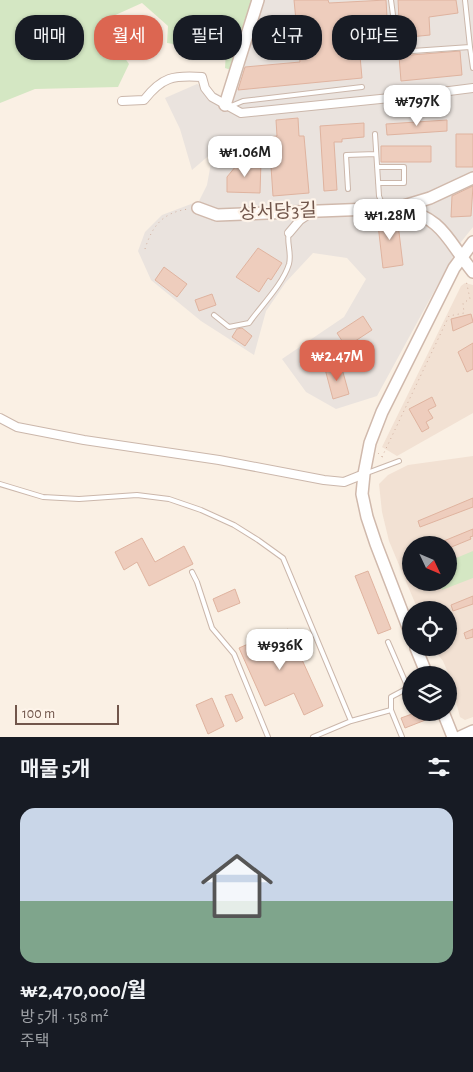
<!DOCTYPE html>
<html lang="ko">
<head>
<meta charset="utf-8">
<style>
	:root { --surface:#171b24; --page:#242831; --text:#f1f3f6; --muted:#9ea1a6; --accent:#dc6651 }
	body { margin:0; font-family:"Alegreya Sans","Noto Sans KR",sans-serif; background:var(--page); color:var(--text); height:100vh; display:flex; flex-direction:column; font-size:19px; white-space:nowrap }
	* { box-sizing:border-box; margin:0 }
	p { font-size:16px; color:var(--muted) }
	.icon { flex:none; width:28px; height:28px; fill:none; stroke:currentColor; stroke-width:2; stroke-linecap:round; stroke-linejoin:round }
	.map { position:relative; height:737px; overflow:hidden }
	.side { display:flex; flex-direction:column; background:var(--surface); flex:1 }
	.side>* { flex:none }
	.guide { position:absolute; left:15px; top:15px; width:444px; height:45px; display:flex; gap:10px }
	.needle { width:32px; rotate:134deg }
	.buttons { position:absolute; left:402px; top:536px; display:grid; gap:10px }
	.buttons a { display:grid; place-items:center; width:55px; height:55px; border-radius:50%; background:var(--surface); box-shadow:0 1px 4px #0004; font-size:25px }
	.scale { position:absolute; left:15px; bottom:12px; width:104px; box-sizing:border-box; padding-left:5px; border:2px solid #71564b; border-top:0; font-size:14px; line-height:18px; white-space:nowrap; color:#71564b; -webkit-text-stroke:4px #fef4ea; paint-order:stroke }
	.price { position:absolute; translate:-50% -42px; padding:0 11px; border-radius:10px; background:#fff; color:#222; font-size:16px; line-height:32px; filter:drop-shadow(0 1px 2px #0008) }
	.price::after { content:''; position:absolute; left:50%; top:30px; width:15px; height:11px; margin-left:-8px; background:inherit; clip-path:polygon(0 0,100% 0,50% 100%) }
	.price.selected { background:var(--accent); color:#fff }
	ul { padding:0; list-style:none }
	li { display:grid; align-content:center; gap:10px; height:265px; padding:0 20px }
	li span { display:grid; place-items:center; height:155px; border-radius:15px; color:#555 }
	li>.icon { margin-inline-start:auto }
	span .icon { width:90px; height:90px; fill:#fffc; stroke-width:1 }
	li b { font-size:21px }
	h2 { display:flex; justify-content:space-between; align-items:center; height:60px; padding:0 20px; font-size:21px }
	.tag { padding:0 18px; border-radius:20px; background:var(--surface); box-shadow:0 1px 4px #0004; font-size:18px; line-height:45px }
	.tag.selected { background:var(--accent); color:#fff }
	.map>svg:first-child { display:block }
</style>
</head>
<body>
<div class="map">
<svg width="473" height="737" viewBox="0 0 473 737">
	<rect width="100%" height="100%" fill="#faf0e4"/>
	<!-- residential -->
	<path fill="#f2e1d3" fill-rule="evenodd" d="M 465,283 L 473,285 L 473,413 L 397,456 L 382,447 L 461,286 Z
		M 473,456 L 473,717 L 465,720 L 460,717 L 449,675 L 443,661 L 433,648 L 449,648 L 449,610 L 418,610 L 389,541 L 382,512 L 379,484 L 388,475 L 408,465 ZM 411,545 L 449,545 L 449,582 L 411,582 Z"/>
	<!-- industrial -->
	<path fill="#eae3de" d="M 259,0 L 473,0 L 473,227 L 461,242 L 377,396 L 336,409 L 306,392 L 282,359 L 344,317 L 366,279 L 347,258 L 313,253 L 286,282 L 266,311 L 254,355 L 201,321 L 151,280 L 138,251 L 145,232 L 162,215 L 199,201 L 207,185 L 213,152 L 192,170 L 180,129 L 165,98 L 197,84 L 222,96 Z"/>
	<!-- green -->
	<path fill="#d4e7c3" d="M 0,0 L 252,0 L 231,70 L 225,68 L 226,52 L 205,26 L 189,27 L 191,40 L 187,46 L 167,43 L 168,26 L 142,3 L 100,22 L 129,64 L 118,87 L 35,89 L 0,103 Z
		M 473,551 L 473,578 L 442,590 L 439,583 L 449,582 L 449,561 Z"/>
	<!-- building -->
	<path fill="#eecdbd" stroke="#dfb39f" d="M 294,0 L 328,0 L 329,3 L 386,0 L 387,17 L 349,20 L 350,38 L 388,35 L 389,54 L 360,56 L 362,78 L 238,90 L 245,67 L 300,62 Z
		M 398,0 L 456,0 L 458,13 L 429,17 L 430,35 L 400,38 Z
		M 460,51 L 462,75 L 401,81 L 399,56 Z
		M 298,118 L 299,136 L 304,136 L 309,193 L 273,196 L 269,137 L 277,136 L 276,120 Z
		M 447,120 L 447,131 L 387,135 L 386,124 Z
		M 364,123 L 364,137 L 342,139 L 342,142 L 334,142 L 337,190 L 324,191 L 320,126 Z
		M 456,134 L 473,134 L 473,167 L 456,167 Z
		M 381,146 L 431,146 L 431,162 L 381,162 Z
		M 240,161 L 261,161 L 260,193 L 227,192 L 227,177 Z
		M 473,186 L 471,216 L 451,217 L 452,196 Z
		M 377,216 L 397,216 L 403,265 L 383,268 Z
		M 258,248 L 282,263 L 271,280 L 268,278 L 259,292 L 236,277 Z
		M 164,267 L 187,284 L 177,297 L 155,280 Z
		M 212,294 L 216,305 L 199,311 L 195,300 Z
		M 471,314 L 473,322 L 453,331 L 451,319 Z
		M 363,316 L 372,330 L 346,347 L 337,333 Z
		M 242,328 L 252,336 L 245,346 L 232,337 L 237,329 Z
		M 473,343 L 473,369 L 467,372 L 458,352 Z
		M 341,365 L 349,394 L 333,399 L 325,369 Z
		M 432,397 L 436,406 L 428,410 L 433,418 L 426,422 L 429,428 L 422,432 L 409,409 Z
		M 473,498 L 473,507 L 420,527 L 418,521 Z
		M 473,529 L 473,536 L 470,537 L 471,539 L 449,548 L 449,545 L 434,545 Z
		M 142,538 L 155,562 L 184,546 L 193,564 L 149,586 L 137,562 L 124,570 L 115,552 Z
		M 368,571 L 391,629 L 378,634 L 355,576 Z
		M 235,589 L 240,603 L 218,612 L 213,599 Z
		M 473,596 L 473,604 L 453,611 L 451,605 Z
		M 288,629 L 323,706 L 304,715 L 294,693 L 265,706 L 239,648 L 264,637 L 266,639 Z
		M 473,629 L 473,637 L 466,639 L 464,633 Z
		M 232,694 L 243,718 L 236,722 L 225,696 Z
		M 212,698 L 224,726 L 208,734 L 196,705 Z
		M 412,712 L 425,712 L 428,719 L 405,728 L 401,718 L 412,714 Z"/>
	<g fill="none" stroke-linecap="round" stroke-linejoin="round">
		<defs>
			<path id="lane" d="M 391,0 L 398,52 L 470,47 L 473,68
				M 465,0 L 470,47
				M 231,106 L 243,101 L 362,87
				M 375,134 L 379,196 L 383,206
				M 377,167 L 404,167 L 404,183 L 378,183
				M 348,189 L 346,155 L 376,154
				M 214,315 L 229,327 L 249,323 C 261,306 283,284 289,264 C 292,253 286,241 289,233
				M 367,473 L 399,461
				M 0,484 L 43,497 L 79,499 L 137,495 L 169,499 L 201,510 L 234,525 L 258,540 L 283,558 L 351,721
				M 192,572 L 197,582 L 212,628 L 234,654 L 268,737
				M 388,642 L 408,688 L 391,697 L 391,710 L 402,737
				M 313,737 L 351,721 L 391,710"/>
			<path id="street" d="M 122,101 L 144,100 C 162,77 173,75 202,77 L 205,88 L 212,97 L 241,113 L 410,96 L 473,88
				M 289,233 L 300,220 L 312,212
				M 0,418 L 17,427 L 84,440 L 219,460 L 324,480 L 344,482 L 364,474"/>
			<path id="secondary" d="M 225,105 L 258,0
				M 198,208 L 217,215 L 397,208 L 430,198 L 473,178
				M 399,208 C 444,218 447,240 473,272
				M 411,635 L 376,544 L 367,517 L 362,494 L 364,474 L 370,443 L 382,412 L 454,268 L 473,242
				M 416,648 L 427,675
				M 443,712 L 453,737
				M 460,737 L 473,731"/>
		</defs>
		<!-- lane casing -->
		<use href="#lane" stroke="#cbb7ab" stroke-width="6"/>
		<!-- street casing -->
		<use href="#street" stroke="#cbb7ab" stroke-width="10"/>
		<!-- secondary casing -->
		<use href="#secondary" stroke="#d0b9ac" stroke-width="14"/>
		<!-- path -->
		<path stroke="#d2b1a1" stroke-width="1" stroke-dasharray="1 4" stroke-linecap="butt" d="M 145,249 C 152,226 163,212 189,209
			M 378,453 L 385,460
			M 382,457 L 449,316 L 464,313 L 463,303 L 470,299 L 466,280"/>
		<!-- lane -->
		<use href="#lane" stroke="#fff" stroke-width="4"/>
		<!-- street -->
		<use href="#street" stroke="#fff" stroke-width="8"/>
		<!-- secondary -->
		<use href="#secondary" stroke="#fff" stroke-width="11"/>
	</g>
	<g text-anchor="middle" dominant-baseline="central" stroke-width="4.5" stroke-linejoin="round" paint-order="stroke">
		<!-- street labels -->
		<g font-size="19" fill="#71564b" stroke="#fef4ea">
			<text transform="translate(278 212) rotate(-2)">상서당3길</text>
		</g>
	</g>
</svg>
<div class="buttons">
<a><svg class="needle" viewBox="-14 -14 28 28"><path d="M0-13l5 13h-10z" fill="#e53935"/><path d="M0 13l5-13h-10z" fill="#9ea1a6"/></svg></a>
<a><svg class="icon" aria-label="locate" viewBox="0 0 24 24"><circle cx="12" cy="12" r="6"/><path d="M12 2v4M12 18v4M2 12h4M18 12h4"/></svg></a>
<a><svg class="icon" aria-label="layers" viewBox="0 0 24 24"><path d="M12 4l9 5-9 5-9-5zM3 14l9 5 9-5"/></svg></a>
</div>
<div class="scale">100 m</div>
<b class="price" style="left:417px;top:127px">₩797K</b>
<b class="price" style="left:245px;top:178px">₩1.06M</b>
<b class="price" style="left:390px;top:241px">₩1.28M</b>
<b class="price selected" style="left:337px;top:382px">₩2.47M</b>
<b class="price" style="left:280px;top:671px">₩936K</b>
<div class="guide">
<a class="tag">매매</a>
<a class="tag selected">월세</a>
<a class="tag">필터</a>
<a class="tag">신규</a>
<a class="tag">아파트</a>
</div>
</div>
<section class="side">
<h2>매물 5개<svg class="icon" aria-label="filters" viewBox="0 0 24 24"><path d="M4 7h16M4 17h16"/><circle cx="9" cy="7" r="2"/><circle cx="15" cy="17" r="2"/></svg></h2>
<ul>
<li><span style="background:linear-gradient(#c9d6e8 60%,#7fa58c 0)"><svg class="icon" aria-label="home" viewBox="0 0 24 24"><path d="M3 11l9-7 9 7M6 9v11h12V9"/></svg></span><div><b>₩2,470,000/월</b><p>방 5개 · 158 m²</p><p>주택</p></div></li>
</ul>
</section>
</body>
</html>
